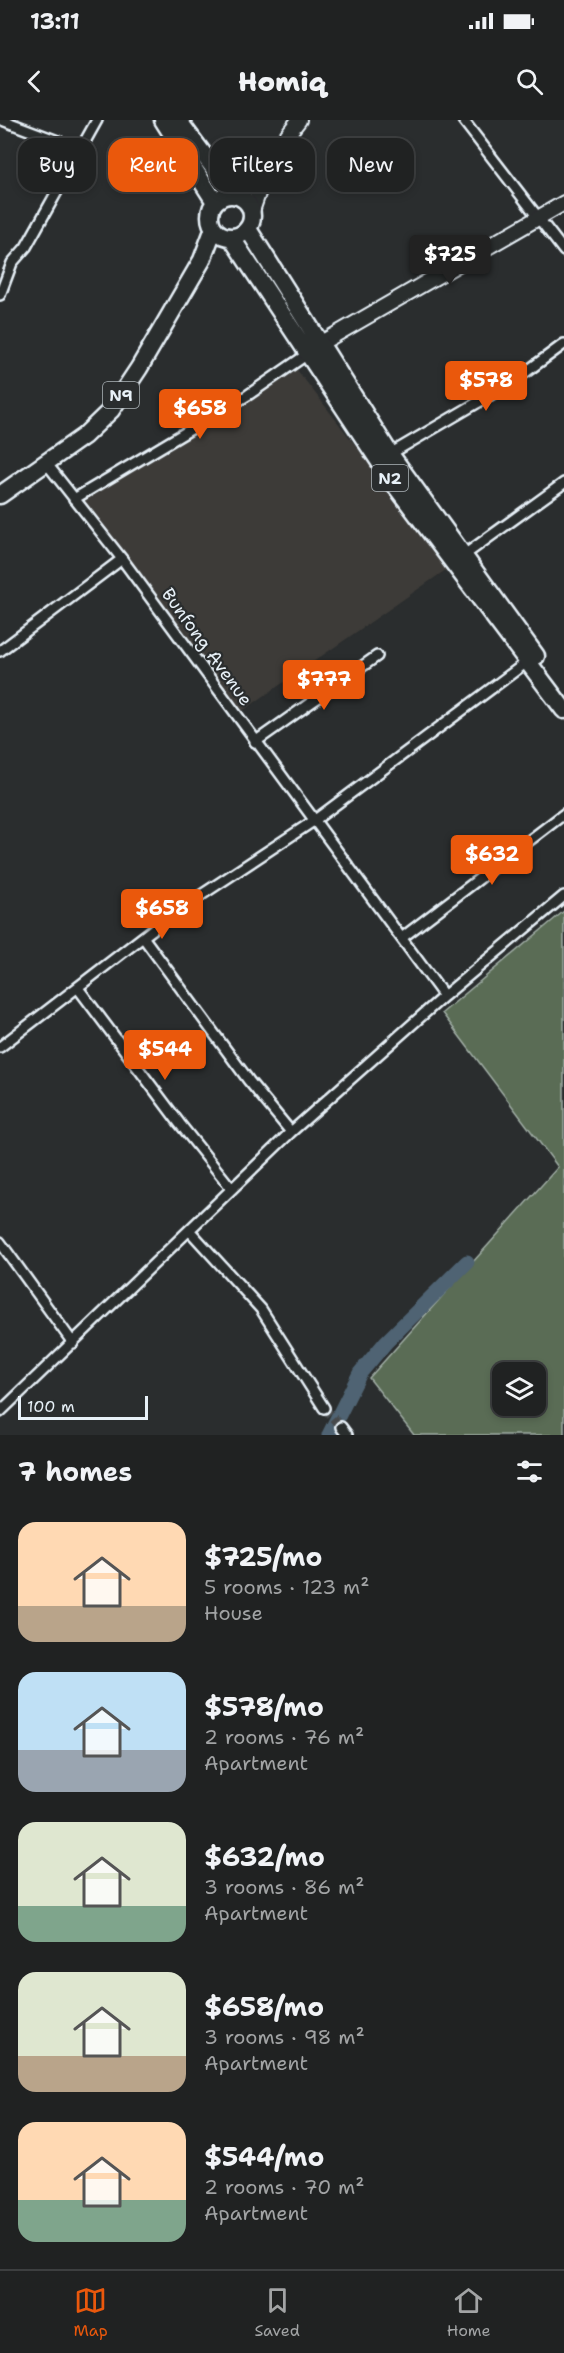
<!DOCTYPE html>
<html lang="en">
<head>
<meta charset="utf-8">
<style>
	:root { --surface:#202222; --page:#282a2a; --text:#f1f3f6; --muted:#a2a4a5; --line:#3d3f40; --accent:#ea580c }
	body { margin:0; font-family:"Shantell Sans",sans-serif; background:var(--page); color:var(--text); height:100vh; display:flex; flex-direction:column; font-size:22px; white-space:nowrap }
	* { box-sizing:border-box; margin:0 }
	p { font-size:20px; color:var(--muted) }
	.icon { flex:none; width:33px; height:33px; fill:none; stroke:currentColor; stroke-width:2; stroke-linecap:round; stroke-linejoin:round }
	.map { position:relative; height:1315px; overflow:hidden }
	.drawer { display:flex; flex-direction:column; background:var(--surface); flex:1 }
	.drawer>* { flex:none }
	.banner { position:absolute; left:18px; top:18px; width:528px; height:54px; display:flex; gap:12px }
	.buttons { position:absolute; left:492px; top:1242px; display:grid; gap:12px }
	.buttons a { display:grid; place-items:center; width:54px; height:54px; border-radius:12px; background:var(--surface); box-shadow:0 3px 9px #0003,0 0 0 2px var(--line); font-size:30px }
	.scale { position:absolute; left:18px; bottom:15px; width:130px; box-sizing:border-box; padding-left:6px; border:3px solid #e8f1f8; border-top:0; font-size:16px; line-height:21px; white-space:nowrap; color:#e8f1f8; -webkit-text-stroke:4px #2a2d2e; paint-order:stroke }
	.price { position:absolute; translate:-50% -51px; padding:0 14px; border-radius:6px; background:var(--accent); color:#fff; font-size:20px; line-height:39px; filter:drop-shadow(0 2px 3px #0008) }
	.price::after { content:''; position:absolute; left:50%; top:36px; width:18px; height:14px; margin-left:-9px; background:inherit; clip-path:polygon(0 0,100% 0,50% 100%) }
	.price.current { background:#222; color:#fff }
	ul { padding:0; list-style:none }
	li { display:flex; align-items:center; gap:18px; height:150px; padding:0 18px }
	li span { display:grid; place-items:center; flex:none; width:168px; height:120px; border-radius:18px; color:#555 }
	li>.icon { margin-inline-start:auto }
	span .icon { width:72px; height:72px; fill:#fffc; stroke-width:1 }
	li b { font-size:26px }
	h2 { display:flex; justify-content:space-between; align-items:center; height:72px; padding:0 18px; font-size:26px }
	.pill { padding:0 21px; border-radius:18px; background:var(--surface); box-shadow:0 3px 9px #0003,0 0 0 2px var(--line); font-size:21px; line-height:54px }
	.pill.current { background:var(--accent); color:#fff }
	.status { display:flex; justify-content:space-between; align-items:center; height:42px; padding:0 30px; background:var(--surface); direction:ltr }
	.status svg { height:16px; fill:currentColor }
	header { display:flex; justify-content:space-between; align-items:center; height:78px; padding:0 18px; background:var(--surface); font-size:27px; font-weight:800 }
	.menu { display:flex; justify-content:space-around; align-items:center; height:84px; border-top:2px solid var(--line); background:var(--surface); font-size:16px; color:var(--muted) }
	.menu a { display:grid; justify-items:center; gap:3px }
	.menu .current { color:var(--accent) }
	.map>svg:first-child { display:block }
</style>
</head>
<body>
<div class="status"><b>13:11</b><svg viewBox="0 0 49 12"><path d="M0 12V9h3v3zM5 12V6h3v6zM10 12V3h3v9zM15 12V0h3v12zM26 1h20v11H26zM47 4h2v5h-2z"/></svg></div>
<header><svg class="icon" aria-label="back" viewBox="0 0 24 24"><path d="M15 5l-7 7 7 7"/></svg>Homiq<svg class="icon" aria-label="search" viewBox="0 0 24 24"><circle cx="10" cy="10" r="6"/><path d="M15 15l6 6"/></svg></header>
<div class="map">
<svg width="564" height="1315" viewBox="0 0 564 1315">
	<rect width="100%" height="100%" fill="#2a2d2e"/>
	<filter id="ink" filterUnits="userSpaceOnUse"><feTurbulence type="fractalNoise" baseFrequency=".0167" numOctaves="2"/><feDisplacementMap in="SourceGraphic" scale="12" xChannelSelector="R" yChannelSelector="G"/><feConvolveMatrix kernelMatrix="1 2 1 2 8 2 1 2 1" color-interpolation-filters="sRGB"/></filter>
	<g filter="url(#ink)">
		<!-- built -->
		<path fill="#3d3b38" d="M 294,246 L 450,447 L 241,592 L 80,375 Z"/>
		<!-- green -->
		<path fill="#5a6c55" stroke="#a1aea6" stroke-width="1.5" fill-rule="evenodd" d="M 564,791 L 564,1315 L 414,1315 L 369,1258 L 558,1047 L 442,893 ZM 502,1252 L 536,1252 L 536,1286 L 502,1286 Z"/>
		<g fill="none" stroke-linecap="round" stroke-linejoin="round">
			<!-- river -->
			<path stroke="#4f6373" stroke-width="15" d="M 329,1315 L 360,1253 L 386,1222 L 467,1142"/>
			<!-- street-tunnel -->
			<path stroke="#464a4c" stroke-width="9" stroke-dasharray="9 4.5" stroke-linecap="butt" d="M 324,1288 L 341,1307"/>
			<defs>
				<path id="street" d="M 2,0 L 79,29
					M 463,0 L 564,131
					M 0,175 L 12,143 L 26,127 L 97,0
					M 390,334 L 511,263 L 564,224
					M 47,344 L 122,439 L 444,876
					M 74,379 L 248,275 L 309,233
					M 463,436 L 564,363
					M 0,531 L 122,439
					M 255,622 L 377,536
					M 143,817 L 249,961 L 291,1012
					M 403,817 L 564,694
					M 78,868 L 180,1004 L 232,1069
					M 0,927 L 174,793 L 315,700 L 527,542
					M 189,1110 L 261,1189 L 324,1288
					M 0,1122 L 73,1223
					M 0,1292 L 291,1012 L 444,876 L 564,776
					M 341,1307 L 347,1315"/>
				<path id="secondary" d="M 240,76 L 299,0
					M 252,91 L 266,50
					M 321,223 L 564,83"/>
				<path id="highway" d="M 163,0 L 215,82
					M 178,0 L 233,74
					M210 96a21 21 0 1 1 42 0a21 21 0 1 1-42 0Z
					M 248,109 L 390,334 L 536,536
					M 231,117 L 395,365 L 564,590
					M 0,375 L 84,316 L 111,290 L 139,248 L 202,140 L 214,108"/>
			</defs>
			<!-- street casing -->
			<use href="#street" stroke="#e8f1f8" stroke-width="14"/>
			<!-- secondary casing -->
			<use href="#secondary" stroke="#e8f1f8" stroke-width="18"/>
			<!-- highway casing -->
			<use href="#highway" stroke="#e8f1f8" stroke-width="21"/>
			<!-- street -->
			<use href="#street" stroke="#2a2d2e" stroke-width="9"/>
			<!-- secondary -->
			<use href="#secondary" stroke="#2a2d2e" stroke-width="14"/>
			<!-- highway -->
			<use href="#highway" stroke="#2a2d2e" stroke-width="16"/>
		</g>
	</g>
	<g text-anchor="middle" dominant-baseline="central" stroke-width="4.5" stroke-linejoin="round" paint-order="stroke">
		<!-- shield labels -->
		<g fill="#2a2d2e" stroke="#afb6bb" stroke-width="1.5">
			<rect x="103" y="262" width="36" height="26" rx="4.5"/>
			<rect x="372" y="345" width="36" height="26" rx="4.5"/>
		</g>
		<g font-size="16" font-weight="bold" fill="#e8f1f8">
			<text x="121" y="275">N9</text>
			<text x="390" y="358">N2</text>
		</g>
		<!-- street labels -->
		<g font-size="18" fill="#e8f1f8" stroke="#2a2d2e">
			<text transform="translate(207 527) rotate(54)">Bunfong Avenue</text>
		</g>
	</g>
</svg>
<div class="buttons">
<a><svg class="icon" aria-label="layers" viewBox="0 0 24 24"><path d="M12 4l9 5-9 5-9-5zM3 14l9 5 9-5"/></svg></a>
</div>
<div class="scale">100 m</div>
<b class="price current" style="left:450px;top:166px">$725</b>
<b class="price" style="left:486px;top:292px">$578</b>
<b class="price" style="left:200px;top:320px">$658</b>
<b class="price" style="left:324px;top:591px">$777</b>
<b class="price" style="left:492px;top:766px">$632</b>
<b class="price" style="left:162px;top:820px">$658</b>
<b class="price" style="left:165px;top:961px">$544</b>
<div class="banner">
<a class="pill">Buy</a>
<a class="pill current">Rent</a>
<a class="pill">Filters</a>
<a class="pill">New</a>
</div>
</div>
<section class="drawer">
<h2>7 homes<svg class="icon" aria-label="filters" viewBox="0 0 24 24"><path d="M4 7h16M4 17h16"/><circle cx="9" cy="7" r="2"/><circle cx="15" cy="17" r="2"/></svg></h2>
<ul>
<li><span style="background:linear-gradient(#ffd9b3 70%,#b9a48a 0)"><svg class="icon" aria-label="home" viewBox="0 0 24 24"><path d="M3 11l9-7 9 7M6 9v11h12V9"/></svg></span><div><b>$725/mo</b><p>5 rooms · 123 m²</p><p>House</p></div></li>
<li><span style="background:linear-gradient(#bfe0f5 65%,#9aa5b1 0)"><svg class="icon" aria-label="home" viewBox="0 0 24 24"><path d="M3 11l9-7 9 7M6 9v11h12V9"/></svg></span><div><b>$578/mo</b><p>2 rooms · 76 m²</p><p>Apartment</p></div></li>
<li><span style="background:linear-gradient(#dfe7d0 70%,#7fa58c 0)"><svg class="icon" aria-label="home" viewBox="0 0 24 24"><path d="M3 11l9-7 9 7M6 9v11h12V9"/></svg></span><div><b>$632/mo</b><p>3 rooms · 86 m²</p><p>Apartment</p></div></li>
<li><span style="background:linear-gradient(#dfe7d0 70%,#b9a48a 0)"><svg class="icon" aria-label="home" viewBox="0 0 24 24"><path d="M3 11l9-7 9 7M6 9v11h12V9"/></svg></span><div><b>$658/mo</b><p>3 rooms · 98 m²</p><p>Apartment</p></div></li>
<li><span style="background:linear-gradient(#ffd9b3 65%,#7fa58c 0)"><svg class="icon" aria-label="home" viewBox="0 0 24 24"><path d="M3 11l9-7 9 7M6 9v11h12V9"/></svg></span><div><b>$544/mo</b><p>2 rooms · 70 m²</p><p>Apartment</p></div></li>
</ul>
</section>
<nav class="menu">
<a class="current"><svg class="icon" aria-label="map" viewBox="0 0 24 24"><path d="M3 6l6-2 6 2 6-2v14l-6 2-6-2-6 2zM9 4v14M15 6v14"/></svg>Map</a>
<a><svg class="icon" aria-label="saved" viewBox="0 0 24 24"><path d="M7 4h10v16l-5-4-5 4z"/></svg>Saved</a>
<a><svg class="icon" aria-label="home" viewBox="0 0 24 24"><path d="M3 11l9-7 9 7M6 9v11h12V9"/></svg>Home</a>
</nav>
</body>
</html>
